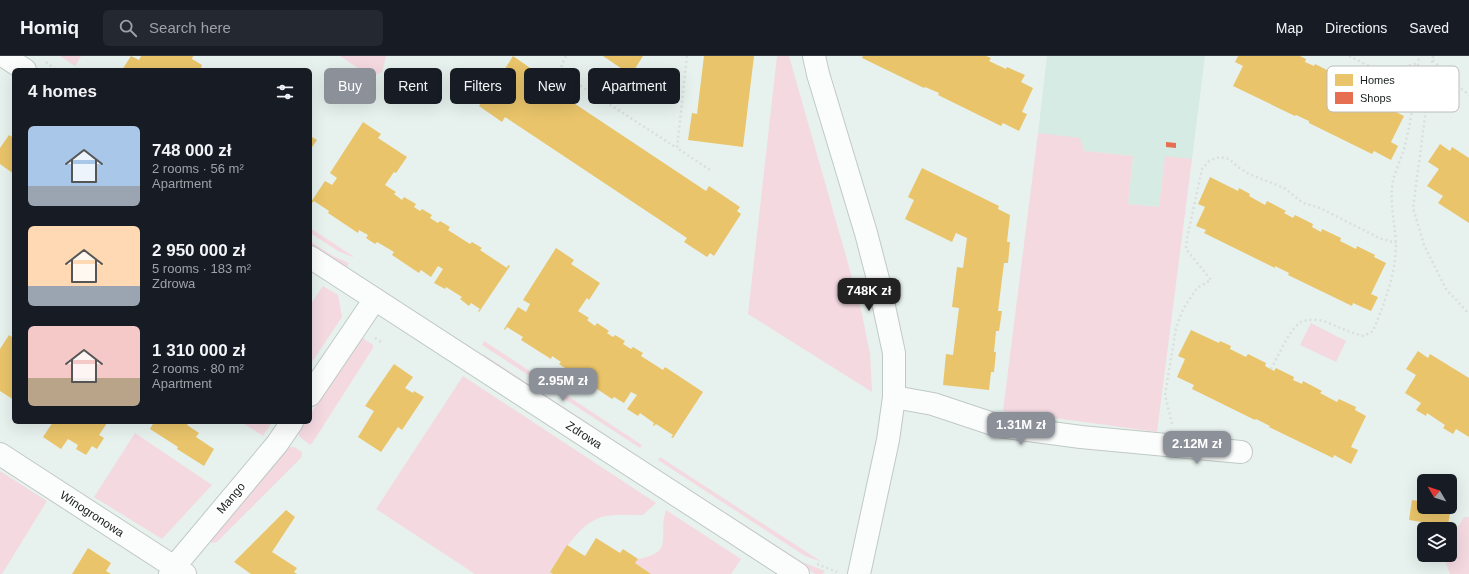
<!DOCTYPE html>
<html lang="en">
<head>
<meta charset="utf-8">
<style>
	:root { --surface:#171b24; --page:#242831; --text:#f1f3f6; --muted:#9ea1a6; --line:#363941; --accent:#8c9099 }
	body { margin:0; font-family:Helvetica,sans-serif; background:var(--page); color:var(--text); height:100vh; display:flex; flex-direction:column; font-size:15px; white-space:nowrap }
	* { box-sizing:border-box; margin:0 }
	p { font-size:13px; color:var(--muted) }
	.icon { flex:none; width:22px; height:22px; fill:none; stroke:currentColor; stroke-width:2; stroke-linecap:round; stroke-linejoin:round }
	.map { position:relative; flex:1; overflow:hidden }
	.side { position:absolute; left:12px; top:12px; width:300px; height:356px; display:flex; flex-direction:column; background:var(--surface); border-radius:6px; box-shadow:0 4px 16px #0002 }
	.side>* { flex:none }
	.hud { position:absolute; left:324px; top:12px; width:380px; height:36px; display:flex; gap:8px }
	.needle { width:26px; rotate:309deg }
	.fabs { position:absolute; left:1417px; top:418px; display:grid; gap:8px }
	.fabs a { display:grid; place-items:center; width:40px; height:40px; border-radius:6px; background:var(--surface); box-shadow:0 4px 16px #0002; font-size:20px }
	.price { position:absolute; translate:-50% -34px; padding:0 9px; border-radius:8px; background:var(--accent); color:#fff; font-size:13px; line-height:26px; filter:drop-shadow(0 1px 2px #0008) }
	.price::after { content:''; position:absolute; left:50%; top:24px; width:12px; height:9px; margin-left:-6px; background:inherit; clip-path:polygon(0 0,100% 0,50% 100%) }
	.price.on { background:#222; color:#fff }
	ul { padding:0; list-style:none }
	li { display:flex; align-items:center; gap:12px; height:100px; padding:0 16px }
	li span { display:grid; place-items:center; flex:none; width:112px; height:80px; border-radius:6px; color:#555 }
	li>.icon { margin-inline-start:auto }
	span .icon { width:48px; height:48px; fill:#fffc; stroke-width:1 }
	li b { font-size:17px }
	h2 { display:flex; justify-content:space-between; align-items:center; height:48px; padding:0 16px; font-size:17px }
	.chip { padding:0 14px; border-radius:6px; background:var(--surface); box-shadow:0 4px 16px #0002; font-size:14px; line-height:36px }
	.chip.on { background:var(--accent); color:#fff }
	header { display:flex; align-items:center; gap:24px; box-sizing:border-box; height:56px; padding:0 20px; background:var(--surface); border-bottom:1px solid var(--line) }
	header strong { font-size:19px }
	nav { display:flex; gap:22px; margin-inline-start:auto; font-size:14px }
	.search { width:280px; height:36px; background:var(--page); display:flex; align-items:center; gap:10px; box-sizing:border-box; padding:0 14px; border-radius:6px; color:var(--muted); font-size:15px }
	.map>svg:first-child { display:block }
</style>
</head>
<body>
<header>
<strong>Homiq</strong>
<div class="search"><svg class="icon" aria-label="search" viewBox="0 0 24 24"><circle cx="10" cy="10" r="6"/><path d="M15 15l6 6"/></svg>Search here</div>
<nav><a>Map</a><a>Directions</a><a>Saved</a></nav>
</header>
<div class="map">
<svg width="1469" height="518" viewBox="0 0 1469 518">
	<rect width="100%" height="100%" fill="#e7f2ee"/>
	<!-- built -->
	<path fill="#d6ebe3" d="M 1047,0 L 1205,0 L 1192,103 L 1165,101 L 1159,151 L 1128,148 L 1133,100 L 1084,95 L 1038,77 Z"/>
	<!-- green -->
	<path fill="#f4d9e1" d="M 60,0 L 81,0 L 75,10 Z
		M 340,0 L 386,0 L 382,16 L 371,21 Z
		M 777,0 L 789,0 L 861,253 L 870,298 L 872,336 L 748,258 Z
		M 1038,77 L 1080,82 L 1084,95 L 1133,100 L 1128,148 L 1159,151 L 1165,100 L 1192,103 L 1157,376 L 1003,355 Z
		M 310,172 L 353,200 L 353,201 L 338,195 L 310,177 Z
		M 310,185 L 333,200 L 349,207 L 346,212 L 310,189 Z
		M 323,230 L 338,239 L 342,261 L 310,309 L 310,249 Z
		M 1311,267 L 1346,285 L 1336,306 L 1300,289 Z
		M 361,281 L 373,289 L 373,292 L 313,386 L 310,389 L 300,381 L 298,377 L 305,366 L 310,366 L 310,359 Z
		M 484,285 L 642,389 L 640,392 L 482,289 Z
		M 483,298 L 632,396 L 627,395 L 486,303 Z
		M 463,320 L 656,447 L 643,459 C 631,459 618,458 606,460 C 581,464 563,496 550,516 L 553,518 L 475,518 L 376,453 Z
		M 241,366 L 272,366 L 263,380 Z
		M 135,377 L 212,429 L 162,483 L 94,441 Z
		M 289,391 L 294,391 L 302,396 L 301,402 L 217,486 L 212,487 L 209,485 Z
		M 660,401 L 822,506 L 805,500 L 658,404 Z
		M 659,414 L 802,506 L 825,515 L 823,518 L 815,518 L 665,421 Z
		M 0,415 L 47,445 L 2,518 L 0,518 Z
		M 666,454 L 741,503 L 731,518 L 651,518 L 635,507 L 638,503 C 676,496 657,480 666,454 Z
		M 1464,461 L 1469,461 L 1469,518 L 1450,518 L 1443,499 L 1450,499 L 1450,484 Z"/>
	<!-- homes -->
	<path fill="#e9c46a" d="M 131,0 L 139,4 L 141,0 L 193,0 L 192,3 L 202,9 L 201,12 L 204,14 L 122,14 Z
		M 513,0 L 536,16 L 533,20 L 706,135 L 709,130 L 740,151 L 737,155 L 741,158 L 714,200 L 710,197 L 707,201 L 684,186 L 687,182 L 505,61 L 502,66 L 479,50 L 490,34 L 486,31 L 497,16 L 501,19 Z
		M 603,0 L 643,0 L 631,19 Z
		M 704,0 L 754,0 L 743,91 L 688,84 L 692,57 L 697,58 Z
		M 863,0 L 986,0 L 991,2 L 989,5 L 1006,13 L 1007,11 L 1025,19 L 1021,26 L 1033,32 L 1022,56 L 1027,58 L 1019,75 L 1003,67 L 1001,70 L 938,39 L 939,37 L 925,31 L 924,32 L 862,2 Z
		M 1238,0 L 1300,0 L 1306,3 L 1305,6 L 1314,10 L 1315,8 L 1333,17 L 1332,20 L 1341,24 L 1342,21 L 1361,30 L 1360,33 L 1376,41 L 1378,38 L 1395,47 L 1392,54 L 1404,60 L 1391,86 L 1398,90 L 1391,104 L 1374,95 L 1372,98 L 1309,67 L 1309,65 L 1296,59 L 1295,60 L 1233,30 L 1243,10 L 1235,6 Z
		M 363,66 L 381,78 L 378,82 L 407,101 L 396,117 L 394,116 L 385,129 L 396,136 L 394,138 L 402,144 L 404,141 L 416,148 L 414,151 L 420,155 L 422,153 L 432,159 L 430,162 L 438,167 L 440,165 L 450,171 L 448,174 L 470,188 L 472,186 L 482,192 L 480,194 L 507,212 L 508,209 L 510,210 L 479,256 L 478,255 L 480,253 L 471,247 L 469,250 L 460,243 L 462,241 L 446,231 L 445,233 L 434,227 L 443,213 L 438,210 L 431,221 L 421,214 L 419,217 L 392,199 L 394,196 L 377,186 L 375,188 L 366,182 L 368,179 L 359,174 L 358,177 L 328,157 L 329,155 L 314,145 L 312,147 L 311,146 L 325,125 L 332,129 L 337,122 L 330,117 Z
		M 9,79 L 14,82 L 14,118 L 0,108 L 0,92 Z
		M 310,80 L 317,84 L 310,94 Z
		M 1440,88 L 1450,95 L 1452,91 L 1469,102 L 1469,167 L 1438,147 L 1443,140 L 1427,130 L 1439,113 L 1428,106 Z
		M 922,112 L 999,150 L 998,153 L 1010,159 L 1007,186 L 1010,186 L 1008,207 L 1004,207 L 998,255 L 1002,255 L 999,275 L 996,275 L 994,296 L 996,296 L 994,316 L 991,316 L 989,334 L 943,329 L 946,298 L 953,299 L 959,252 L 952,251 L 957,211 L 963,212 L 967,182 L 956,177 L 952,186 L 905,163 L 914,144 L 908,141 Z
		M 1210,121 L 1238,135 L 1239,132 L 1250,138 L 1249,140 L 1265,149 L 1267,145 L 1286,155 L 1284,157 L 1293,162 L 1295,159 L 1313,168 L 1312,171 L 1321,176 L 1322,173 L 1341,182 L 1340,185 L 1356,193 L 1357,190 L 1375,199 L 1374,201 L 1386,207 L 1371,238 L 1378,241 L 1371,255 L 1353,247 L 1352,250 L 1288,219 L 1289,217 L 1275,210 L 1275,212 L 1204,177 L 1206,174 L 1196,170 L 1205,151 L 1198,148 Z
		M 556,192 L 574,204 L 571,208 L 600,227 L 589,244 L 587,242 L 578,255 L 589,262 L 587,264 L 595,270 L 597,267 L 609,275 L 607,277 L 613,281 L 615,279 L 625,285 L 623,288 L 631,293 L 633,291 L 643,297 L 641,300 L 663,314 L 665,311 L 703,336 L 673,382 L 671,381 L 673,379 L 656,368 L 654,370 L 653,369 L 654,367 L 640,357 L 638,360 L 627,353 L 637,339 L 631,336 L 624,347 L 614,341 L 612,343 L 585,325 L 587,323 L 570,312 L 568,314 L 559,308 L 561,306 L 552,300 L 551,303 L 521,284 L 523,281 L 507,271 L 505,274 L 504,273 L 518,251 L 526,256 L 530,248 L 523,244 Z
		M 1191,274 L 1219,287 L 1220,285 L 1231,290 L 1230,293 L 1246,301 L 1248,298 L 1266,307 L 1265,310 L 1274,315 L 1276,312 L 1294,321 L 1293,324 L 1302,328 L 1303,325 L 1322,335 L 1320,337 L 1337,346 L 1339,343 L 1356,351 L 1355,354 L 1366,360 L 1351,391 L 1358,394 L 1351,408 L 1334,399 L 1333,402 L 1269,371 L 1270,370 L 1256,363 L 1255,364 L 1192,333 L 1194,329 L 1177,321 L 1185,303 L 1178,300 Z
		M 14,278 L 14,344 L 0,335 L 0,293 L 9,279 L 12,281 Z
		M 1418,295 L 1428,302 L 1430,298 L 1469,322 L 1469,381 L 1456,373 L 1453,378 L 1443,372 L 1445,369 L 1427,357 L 1426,360 L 1416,354 L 1421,347 L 1405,337 L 1416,319 L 1406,313 Z
		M 394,308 L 413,321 L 405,332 L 413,337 L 414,335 L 424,341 L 402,374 L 398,371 L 381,396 L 358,381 L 374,355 L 365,350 Z
		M 53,366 L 105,366 L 107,367 L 99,379 L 104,382 L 97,393 L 92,390 L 86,399 L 76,393 L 78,389 L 68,383 L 61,393 L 43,381 Z
		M 154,366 L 189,366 L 187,369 L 199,377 L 196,381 L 214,393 L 204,410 L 177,393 L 178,391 L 150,373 Z
		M 1412,444 L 1424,446 L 1424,451 L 1451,451 L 1448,470 L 1409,464 Z
		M 286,454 L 295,461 L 272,496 L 297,512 L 294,516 L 297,518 L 251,518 L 234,506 Z
		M 596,482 L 620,497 L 623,493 L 638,503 L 635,507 L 651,518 L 553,518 L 550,516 L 567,489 L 585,500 Z
		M 88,492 L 111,507 L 106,515 L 111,518 L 72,518 Z"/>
	<!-- shops -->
	<path fill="#e76f51" d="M 1166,86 L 1176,87 L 1176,92 L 1166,91 Z"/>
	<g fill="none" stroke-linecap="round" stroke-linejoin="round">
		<defs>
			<path id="minor" d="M 4,0 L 25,14
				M 814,0 L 818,18 L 866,177 L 879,227 L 894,297 L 894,341 L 888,384 L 859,518
				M 310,201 L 798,518
				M 310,339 L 375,243
				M 894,341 L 933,348 L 999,370 L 1081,381 L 1241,396
				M 0,398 L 185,518
				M 170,518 L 174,511 L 277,388 L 292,366"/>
		</defs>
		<!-- minor casing -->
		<use href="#minor" stroke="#c0c9c5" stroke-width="24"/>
		<!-- path -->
		<path stroke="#dbdedd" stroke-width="2.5" stroke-dasharray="2 3" stroke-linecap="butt" d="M 566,0 C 563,7 558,13 564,19 L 677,92
			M 687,0 L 677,92 L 710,114
			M 1349,0 L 1416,33
			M 1433,0 L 1413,152 L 1424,189 L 1446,233 L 1469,258
			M 1433,4 L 1458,30 L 1469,39
			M 46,6 L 56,14
			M 1385,17 L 1418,7
			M 375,282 L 381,286
			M 1271,313 C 1277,302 1291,271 1301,266 C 1308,263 1319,263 1326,266 C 1339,271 1350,277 1364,280 L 1373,275 C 1384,248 1396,218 1396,188 C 1395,167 1389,146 1393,124 C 1396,114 1401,103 1404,93 C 1412,62 1416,31 1419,0
			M 1172,368 L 1165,339 L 1176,272 L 1183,253 L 1197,232 L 1211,224 L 1186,193 L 1187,182 L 1202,113 L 1209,105 L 1219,101 L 1229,103 L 1238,111 L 1249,118 L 1284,132 L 1303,147 L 1320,152 L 1379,182 L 1396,187
			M 817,508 L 837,516"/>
		<!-- minor -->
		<use href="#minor" stroke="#fbfdfc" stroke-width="22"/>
	</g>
	<g text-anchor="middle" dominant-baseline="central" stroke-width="4" stroke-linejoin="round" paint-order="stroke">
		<!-- street labels -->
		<g font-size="12" fill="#181f1d" stroke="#fff">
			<text transform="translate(584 379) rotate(33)">Zdrowa</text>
			<text transform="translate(231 442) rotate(-50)">Mango</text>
			<text transform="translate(92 458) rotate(33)">Winogronowa</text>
		</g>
	</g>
	<!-- legend -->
	<rect x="1327" y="10" width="132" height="46" rx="6" fill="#fff" stroke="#babcbb" stroke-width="1"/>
	<rect x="1335" y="18" width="18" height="12" fill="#e9c46a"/>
	<rect x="1335" y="36" width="18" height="12" fill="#e76f51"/>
	<g font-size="11" fill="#181f1d">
		<text x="1360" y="28">Homes</text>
		<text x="1360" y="46">Shops</text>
	</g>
</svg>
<div class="fabs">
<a><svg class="needle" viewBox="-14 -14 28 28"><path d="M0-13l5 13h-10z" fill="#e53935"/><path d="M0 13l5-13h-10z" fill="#9ea1a6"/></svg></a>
<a><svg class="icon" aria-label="layers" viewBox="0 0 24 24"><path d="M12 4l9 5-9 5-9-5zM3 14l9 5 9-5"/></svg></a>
</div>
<b class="price on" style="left:869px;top:256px">748K zł</b>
<b class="price" style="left:563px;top:346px">2.95M zł</b>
<b class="price" style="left:1021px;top:390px">1.31M zł</b>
<b class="price" style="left:1197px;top:409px">2.12M zł</b>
<div class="hud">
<a class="chip on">Buy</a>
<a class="chip">Rent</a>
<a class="chip">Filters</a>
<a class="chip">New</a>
<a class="chip">Apartment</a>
</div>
<section class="side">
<h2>4 homes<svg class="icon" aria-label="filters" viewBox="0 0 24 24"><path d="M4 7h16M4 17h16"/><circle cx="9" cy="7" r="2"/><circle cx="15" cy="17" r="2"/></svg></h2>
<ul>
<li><span style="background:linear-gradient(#a9c7e8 75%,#9aa5b1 0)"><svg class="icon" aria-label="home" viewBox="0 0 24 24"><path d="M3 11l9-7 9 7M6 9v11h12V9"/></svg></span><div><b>748 000 zł</b><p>2 rooms · 56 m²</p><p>Apartment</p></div></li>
<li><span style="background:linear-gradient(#ffd9b3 75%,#9aa5b1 0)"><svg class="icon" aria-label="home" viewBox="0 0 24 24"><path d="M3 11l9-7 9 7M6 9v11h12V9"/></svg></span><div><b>2 950 000 zł</b><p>5 rooms · 183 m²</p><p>Zdrowa</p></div></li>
<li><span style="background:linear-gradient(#f6c9c9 65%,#b9a48a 0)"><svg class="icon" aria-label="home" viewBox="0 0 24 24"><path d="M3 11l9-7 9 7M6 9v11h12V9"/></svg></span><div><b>1 310 000 zł</b><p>2 rooms · 80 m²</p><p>Apartment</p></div></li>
</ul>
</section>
</div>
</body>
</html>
